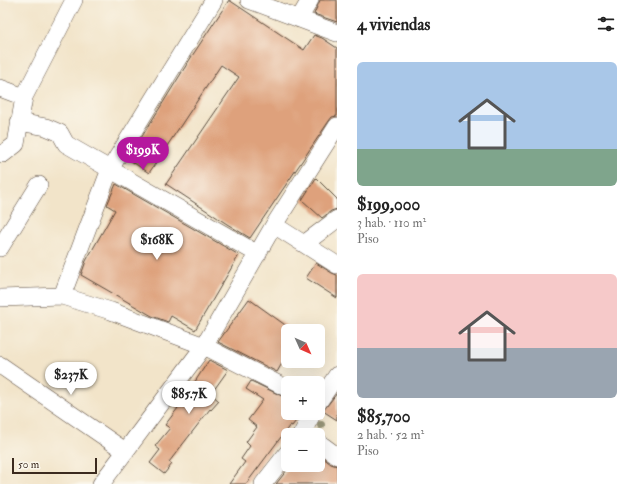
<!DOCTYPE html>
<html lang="es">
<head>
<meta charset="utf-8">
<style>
	:root { --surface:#fff; --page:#f6f6f6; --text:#222; --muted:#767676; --accent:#b5179e }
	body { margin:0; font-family:"IM FELL Double Pica",serif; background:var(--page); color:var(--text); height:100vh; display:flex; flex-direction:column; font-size:15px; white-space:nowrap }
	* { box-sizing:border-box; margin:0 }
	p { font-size:13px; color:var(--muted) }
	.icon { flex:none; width:22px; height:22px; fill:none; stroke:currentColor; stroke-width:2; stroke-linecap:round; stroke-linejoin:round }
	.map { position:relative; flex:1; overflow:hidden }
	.drawer { display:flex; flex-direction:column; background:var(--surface); width:300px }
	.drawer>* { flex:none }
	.needle { width:26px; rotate:135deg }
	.tools { position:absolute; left:281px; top:324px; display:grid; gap:8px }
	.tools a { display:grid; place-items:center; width:44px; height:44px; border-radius:6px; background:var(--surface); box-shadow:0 4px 16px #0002; font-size:20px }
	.scale { position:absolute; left:12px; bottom:10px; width:85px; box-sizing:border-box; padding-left:4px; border:2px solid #3b2a1e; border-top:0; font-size:11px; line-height:14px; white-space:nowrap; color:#3b2a1e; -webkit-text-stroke:3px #fbf7ec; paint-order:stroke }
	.price { position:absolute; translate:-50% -34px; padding:0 9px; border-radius:14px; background:#fff; color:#222; font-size:13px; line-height:26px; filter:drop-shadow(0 1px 2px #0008) }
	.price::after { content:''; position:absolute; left:50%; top:24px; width:12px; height:9px; margin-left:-6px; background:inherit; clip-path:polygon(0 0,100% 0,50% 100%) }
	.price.selected { background:var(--accent); color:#fff }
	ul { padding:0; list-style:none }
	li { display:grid; align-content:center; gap:8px; height:212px; padding:0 20px }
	li span { display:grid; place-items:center; height:124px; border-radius:6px; color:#555 }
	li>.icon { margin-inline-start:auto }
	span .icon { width:72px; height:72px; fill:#fffc; stroke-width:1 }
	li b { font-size:17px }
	h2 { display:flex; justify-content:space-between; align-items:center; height:48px; padding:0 20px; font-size:17px }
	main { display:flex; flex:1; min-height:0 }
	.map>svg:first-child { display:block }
</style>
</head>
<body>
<main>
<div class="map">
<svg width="337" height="484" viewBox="0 0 337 484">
	<rect width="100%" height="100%" fill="#fbf7ec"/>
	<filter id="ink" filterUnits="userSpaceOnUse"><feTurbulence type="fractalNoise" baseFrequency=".025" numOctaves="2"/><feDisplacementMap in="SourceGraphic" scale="8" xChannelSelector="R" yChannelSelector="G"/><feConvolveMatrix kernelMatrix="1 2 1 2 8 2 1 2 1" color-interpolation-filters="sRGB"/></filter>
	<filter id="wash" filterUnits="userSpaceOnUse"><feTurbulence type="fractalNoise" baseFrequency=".012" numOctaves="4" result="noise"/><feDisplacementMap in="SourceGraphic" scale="16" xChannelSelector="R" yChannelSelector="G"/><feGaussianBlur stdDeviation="0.9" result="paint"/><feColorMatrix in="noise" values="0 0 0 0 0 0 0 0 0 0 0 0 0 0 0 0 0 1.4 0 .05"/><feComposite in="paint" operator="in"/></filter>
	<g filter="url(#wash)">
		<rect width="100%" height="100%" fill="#f2e4c9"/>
		<g id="blocks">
			<!-- building -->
			<path fill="#dea17c" d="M 229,0 L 304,50 L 314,35 L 322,38 L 337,48 L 337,116 L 332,117 L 329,121 L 250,238 L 227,224 L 166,184 L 239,77 L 221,65 L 149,173 L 128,159 L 192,56 Z
				M 320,0 L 337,0 L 337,22 L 314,14 Z
				M 316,178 L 337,199 L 337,209 L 331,211 L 322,218 L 302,200 Z
				M 116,184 L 239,255 L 195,330 L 171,316 L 168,322 L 152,316 L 81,275 L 86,261 L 115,210 L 107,205 Z
				M 316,263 L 332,273 L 337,275 L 337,298 L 306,278 Z
				M 249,299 L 288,327 L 288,353 L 277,372 L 218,342 Z
				M 209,360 L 228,370 L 211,394 L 219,401 L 211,410 L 210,409 L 169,462 L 172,464 L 164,474 L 150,463 L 160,450 L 155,446 L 170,428 L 165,425 L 178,408 L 175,406 L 186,393 L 187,394 Z
				M 251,381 L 288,399 L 288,413 L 302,413 L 292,426 L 290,425 L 246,484 L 229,484 L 245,462 L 241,459 L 250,446 L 246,442 L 257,427 L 248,420 L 263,400 L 246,389 Z
				M 337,393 L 337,420 L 323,411 Z
				M 318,454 L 331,464 L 337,466 L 337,484 L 276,484 L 291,465 L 318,465 Z"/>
		</g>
	</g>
	<g filter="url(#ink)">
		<use href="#blocks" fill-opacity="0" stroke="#564638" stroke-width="1"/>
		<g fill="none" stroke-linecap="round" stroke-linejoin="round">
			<defs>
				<path id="minor" d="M 249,0 L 337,33
					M 299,19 L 310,0
					M 0,88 L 24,97
					M 19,122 L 46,127 L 60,133 L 66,144 L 258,254
					M 0,153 L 3,154 L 16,144 L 24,97 L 74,0
					M 274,225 L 337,265
					M 304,244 L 337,219
					M 0,248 L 39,185
					M 62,296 L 110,169 L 214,0
					M 0,298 L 62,296 L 111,311 L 204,346 L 288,389
					M 0,365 L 125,451
					M 318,403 L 337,375
					M 301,435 L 313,413
					M 318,442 L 337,456
					M 101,484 L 204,346 L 274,225 L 337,126
					M 263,484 L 288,452"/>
			</defs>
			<!-- minor casing -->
			<use href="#minor" stroke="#564638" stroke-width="18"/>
			<!-- minor -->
			<use href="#minor" stroke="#fff" stroke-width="17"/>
		</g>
		<!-- trees -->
		<circle fill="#9a977a" cx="321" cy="425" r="4"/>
	</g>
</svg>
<div class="tools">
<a><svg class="needle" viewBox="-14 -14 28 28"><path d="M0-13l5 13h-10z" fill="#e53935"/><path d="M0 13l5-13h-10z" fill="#767676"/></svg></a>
<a>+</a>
<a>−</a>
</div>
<div class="scale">50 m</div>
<b class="price selected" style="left:143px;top:171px">$199K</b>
<b class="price" style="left:157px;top:261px">$168K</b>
<b class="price" style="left:71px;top:396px">$237K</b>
<b class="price" style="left:189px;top:415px">$85.7K</b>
</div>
<section class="drawer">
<h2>4 viviendas<svg class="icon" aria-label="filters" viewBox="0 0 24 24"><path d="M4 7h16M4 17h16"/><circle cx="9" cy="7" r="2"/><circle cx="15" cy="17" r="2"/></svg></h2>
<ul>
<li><span style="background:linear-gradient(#a9c7e8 70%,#7fa58c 0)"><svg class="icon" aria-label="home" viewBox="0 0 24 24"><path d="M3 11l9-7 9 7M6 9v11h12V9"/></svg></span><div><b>$199,000</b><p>3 hab. · 110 m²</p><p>Piso</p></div></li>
<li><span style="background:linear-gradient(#f6c9c9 60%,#9aa5b1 0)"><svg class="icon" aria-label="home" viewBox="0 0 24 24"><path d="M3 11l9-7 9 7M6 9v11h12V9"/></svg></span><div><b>$85,700</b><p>2 hab. · 52 m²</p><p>Piso</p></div></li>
</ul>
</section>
</main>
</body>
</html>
